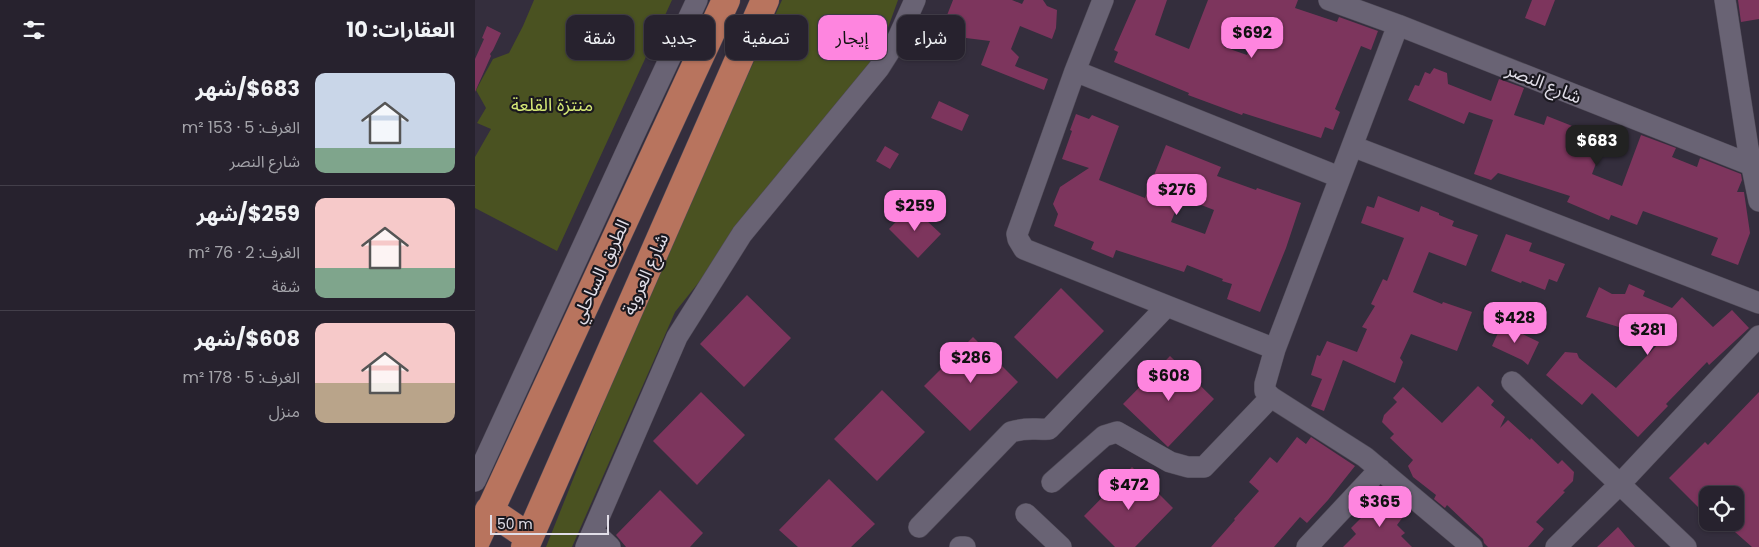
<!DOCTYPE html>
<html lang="ar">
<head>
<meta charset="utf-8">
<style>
	:root { --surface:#27222e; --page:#2f2a36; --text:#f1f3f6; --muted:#a4a4aa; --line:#433f4a; --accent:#fe85df }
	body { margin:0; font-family:Poppins,"Noto Sans Arabic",sans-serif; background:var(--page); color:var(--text); direction:rtl; height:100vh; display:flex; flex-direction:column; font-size:19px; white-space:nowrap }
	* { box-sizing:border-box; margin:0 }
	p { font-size:16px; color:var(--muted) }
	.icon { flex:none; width:28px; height:28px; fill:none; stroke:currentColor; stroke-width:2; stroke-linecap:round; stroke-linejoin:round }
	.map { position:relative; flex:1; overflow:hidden; direction:ltr }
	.sheet { display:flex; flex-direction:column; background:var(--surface); width:475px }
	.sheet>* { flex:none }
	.top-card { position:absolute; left:15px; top:15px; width:475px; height:45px; direction:rtl; display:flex; gap:10px }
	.controls { position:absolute; left:1224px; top:486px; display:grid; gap:10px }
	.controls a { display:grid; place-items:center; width:45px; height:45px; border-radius:10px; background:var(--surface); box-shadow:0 1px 4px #0004,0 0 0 1px var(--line); font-size:25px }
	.scale { position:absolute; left:15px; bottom:12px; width:119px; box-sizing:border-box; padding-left:5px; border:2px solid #e1dee8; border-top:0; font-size:14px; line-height:18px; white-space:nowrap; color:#e1dee8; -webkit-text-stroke:4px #1a181f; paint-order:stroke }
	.price { position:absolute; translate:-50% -42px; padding:0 11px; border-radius:10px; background:var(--accent); color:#111; font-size:16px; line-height:32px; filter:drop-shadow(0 1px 2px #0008) }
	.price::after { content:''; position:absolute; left:50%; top:30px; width:15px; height:11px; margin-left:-8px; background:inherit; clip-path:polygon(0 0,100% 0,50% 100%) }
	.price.on { background:#222; color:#fff }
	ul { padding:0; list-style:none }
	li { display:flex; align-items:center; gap:15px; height:125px; padding:0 20px }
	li+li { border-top:1px solid var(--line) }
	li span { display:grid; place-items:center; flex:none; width:140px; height:100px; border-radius:10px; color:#555 }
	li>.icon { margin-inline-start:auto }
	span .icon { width:60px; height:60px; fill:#fffc; stroke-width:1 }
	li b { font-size:21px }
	h2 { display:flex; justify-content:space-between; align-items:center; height:60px; padding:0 20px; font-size:21px }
	.pill { padding:0 18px; border-radius:10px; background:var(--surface); box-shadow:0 1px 4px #0004,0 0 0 1px var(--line); font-size:18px; line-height:45px }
	.pill.on { background:var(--accent); color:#111 }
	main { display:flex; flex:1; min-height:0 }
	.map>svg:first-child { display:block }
</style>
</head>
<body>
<main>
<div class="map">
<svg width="1284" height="547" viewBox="0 0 1284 547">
	<rect width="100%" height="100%" fill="#342e3d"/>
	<!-- green -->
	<path fill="#4a5221" d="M 59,0 L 197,0 L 82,251 L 0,208 L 0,157 L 16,129 L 2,123 L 11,108 L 1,90 L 18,59 L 34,53 L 48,26 Z
		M 307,0 L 423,0 L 401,61 L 200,312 L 97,547 L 71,547 L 171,297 Z"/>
	<!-- building -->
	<path fill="#7d355d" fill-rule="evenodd" d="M 478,0 L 537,0 L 547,4 L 549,0 L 568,0 L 572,6 L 582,10 L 581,28 L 577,39 L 545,26 L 536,49 L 544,57 L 540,66 L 573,79 L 569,90 L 506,65 L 515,41 L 491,38 L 467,28 Z
		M 661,0 L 692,0 L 680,35 L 714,49 L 733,0 L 823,0 L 820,8 L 862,22 L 864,17 L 903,31 L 896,50 L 886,46 L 860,109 L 865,112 L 858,130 L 850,127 L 846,138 L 768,113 L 767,115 L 713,95 L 714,93 L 639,62 L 643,52 L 639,50 ZM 757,23 L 780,32 L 772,55 L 749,47 Z
		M 1057,0 L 1080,0 L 1070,26 L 1050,18 Z
		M 1263,0 L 1284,0 L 1284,19 L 1266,22 Z
		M 12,26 L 26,33 L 18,50 L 15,54 L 16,56 L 0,92 L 0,59 L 9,39 L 7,38 Z
		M 959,68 L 972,73 L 973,84 L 1016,101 L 1024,79 L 1049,88 L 1039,115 L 1069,125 L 1072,116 L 1130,139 L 1117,174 L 1147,186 L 1166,135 L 1201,148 L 1197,157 L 1222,167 L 1225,158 L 1266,174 L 1267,180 L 1262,192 L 1269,192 L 1275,233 L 1263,265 L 1236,255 L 1243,238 L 1168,211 L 1162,225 L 1136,215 L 1134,220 L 1092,202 L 1095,196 L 1023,173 L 1016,180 L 999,174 L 1018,120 L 994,112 L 989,124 L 933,100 L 940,85 L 944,86 L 950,72 L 955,74 Z
		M 464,101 L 494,115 L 487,131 L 456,118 Z
		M 601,114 L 614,119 L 617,115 L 644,126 L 624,180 L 670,198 L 691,145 L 746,167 L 742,176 L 781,190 L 782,188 L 826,203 L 811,248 L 785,312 L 752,299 L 757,284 L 747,281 L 748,279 L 712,265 L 709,272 L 641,250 L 638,258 L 616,249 L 619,242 L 579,226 L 583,214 L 578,204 L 585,187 L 614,168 L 587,159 L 597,131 L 595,130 ZM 706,197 L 739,210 L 730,234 L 696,222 Z
		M 410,146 L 424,154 L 415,169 L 401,161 Z
		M 903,196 L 944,212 L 946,206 L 964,213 L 964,215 L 979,221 L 977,226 L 1003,235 L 991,266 L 954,252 L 938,292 L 967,304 L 968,302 L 997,312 L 982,351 L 936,334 L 925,358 L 928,362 L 920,383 L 868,360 L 849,411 L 836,406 L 847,379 L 836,375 L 842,355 L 845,356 L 852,341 L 882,352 L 892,329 L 887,327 L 900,306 L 896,304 L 908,279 L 912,281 L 929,238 L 886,223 L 892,206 L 899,208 Z
		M 436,206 L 466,234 L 443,258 L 414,229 Z
		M 1031,234 L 1057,243 L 1054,251 L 1090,264 L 1082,282 L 1074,279 L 1070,290 L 1047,281 L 1046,283 L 1016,271 Z
		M 1154,284 L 1170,291 L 1168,296 L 1197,308 L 1207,297 L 1238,327 L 1257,310 L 1274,328 L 1234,365 L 1232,362 L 1191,404 L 1193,406 L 1163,437 L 1117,393 L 1107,405 L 1071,375 L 1090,352 L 1102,353 L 1104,358 L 1141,388 L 1189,338 L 1178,328 L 1149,319 L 1147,328 L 1111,317 L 1124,287 L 1137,294 L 1150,294 Z
		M 586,288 L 629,331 L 582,379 L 539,337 Z
		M 272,295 L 316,338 L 269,387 L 225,344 Z
		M 1027,324 L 1064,342 L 1053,365 L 1047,360 L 1017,346 Z
		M 498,337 L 543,382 L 495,431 L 449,386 Z
		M 695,356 L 739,399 L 693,447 L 648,404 Z
		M 1003,386 L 1019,401 L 1016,405 L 1030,417 L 1025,428 L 1033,420 L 1055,440 L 1056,438 L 1083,464 L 1087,460 L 1099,472 L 1098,481 L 1088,491 L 1090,492 L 1061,522 L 1069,529 L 1053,547 L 1013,547 L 1009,543 L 1008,539 L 972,505 L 970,508 L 959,499 L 961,495 L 938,477 L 933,466 L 938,460 L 915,438 L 919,434 L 907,422 L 909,415 L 922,402 L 918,398 L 928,387 L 967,423 Z
		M 407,390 L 450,432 L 402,481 L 359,439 Z
		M 226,392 L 270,435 L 222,485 L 178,441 Z
		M 1284,392 L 1284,547 L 1277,547 L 1260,532 L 1260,495 L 1239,495 L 1232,489 L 1232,516 L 1194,478 L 1230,442 L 1233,445 Z
		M 822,437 L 831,444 L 836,437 L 880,466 L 853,500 L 832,523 L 825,517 L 799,547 L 736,547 L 760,520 L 759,519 L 784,491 L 774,482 L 795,457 L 802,463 Z
		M 657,467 L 698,508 L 660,547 L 640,547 L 609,516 Z
		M 354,479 L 400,524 L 376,547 L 323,547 L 304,530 Z
		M 185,490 L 228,533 L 215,547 L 151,547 L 141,535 Z
		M 909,499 L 933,510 L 922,525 L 930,533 L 926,536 L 937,547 L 868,547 L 881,534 L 876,528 L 892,512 L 896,513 Z
		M 1143,527 L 1160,547 L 1122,547 Z"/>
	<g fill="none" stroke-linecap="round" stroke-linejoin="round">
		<defs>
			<path id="minor" d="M 628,0 L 600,71 L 542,234 L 543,239 L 549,249 L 800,349 L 923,25
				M 854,0 L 923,25 L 1284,168
				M 1250,0 L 1273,148 L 1284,201
				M 600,71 L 864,177
				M 877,146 L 1284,303
				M 800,349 L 790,384 L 790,391 L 796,397 L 890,457 L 997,547
				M 1037,382 L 1211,547
				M 0,481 L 158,137 L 222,0
				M 577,482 L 629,436 L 642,432 L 695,462 L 713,467 L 729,467 L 796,397
				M 551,514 L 586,547
				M 444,527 L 536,432 C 552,427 559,430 574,429 L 692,306
				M 119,532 L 135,547
				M 111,547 L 202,337 L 267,234 L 404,68 L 423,38 L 440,0
				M 485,547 L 490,547
				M 832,547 L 905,469
				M 1081,547 L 1145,484 L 1284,336"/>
			<path id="highway" d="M 14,510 L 54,537
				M 0,543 L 251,0
				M 50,547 L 290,0"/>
		</defs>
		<!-- minor casing -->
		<use href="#minor" stroke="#4f4a57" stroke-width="22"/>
		<!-- highway casing -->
		<use href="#highway" stroke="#4f4a57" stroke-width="29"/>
		<!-- minor -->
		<use href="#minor" stroke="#696374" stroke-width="21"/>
		<!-- highway -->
		<use href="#highway" stroke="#b8745e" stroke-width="28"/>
	</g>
	<g text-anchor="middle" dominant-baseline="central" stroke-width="4.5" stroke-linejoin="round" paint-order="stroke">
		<!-- street labels -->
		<g font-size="18" fill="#e1dee8" stroke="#1a181f">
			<text transform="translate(1069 83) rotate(22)">شارع النصر</text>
			<text transform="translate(125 271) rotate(-65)">الطريق الساحلي</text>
			<text transform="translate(170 274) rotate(-66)">شارع العروبة</text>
		</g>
		<!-- park labels -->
		<g font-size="18" fill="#d4e775" stroke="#1a181f">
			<text x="77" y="104">منتزة القلعة</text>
		</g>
	</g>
</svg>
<div class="controls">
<a><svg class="icon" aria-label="locate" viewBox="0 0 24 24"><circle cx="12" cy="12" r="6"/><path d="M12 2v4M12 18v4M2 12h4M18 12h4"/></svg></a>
</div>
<div class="scale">50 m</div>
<b class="price" style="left:777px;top:59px">$692</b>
<b class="price on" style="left:1122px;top:167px">$683</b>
<b class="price" style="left:702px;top:216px">$276</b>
<b class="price" style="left:440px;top:232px">$259</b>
<b class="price" style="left:1040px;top:344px">$428</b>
<b class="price" style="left:1173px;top:356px">$281</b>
<b class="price" style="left:496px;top:384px">$286</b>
<b class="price" style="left:694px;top:402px">$608</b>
<b class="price" style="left:654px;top:511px">$472</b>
<b class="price" style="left:905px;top:528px">$365</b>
<div class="top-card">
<a class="pill">شراء</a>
<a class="pill on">إيجار</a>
<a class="pill">تصفية</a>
<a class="pill">جديد</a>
<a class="pill">شقة</a>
</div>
</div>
<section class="sheet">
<h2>العقارات: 10<svg class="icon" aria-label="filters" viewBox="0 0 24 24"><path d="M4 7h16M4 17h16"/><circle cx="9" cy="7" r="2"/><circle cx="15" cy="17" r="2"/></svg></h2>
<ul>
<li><span style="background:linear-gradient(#c9d6e8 75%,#7fa58c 0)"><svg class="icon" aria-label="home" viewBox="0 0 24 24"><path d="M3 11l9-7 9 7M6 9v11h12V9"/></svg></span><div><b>$683/شهر</b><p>الغرف: 5 · 153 m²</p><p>شارع النصر</p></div></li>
<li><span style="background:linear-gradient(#f6c9c9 70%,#7fa58c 0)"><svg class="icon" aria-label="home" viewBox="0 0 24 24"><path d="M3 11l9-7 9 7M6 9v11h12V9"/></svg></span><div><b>$259/شهر</b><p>الغرف: 2 · 76 m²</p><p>شقة</p></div></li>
<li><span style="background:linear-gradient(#f6c9c9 60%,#b9a48a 0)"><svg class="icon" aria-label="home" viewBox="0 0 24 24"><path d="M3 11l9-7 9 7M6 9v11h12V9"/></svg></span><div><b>$608/شهر</b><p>الغرف: 5 · 178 m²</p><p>منزل</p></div></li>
</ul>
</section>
</main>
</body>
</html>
